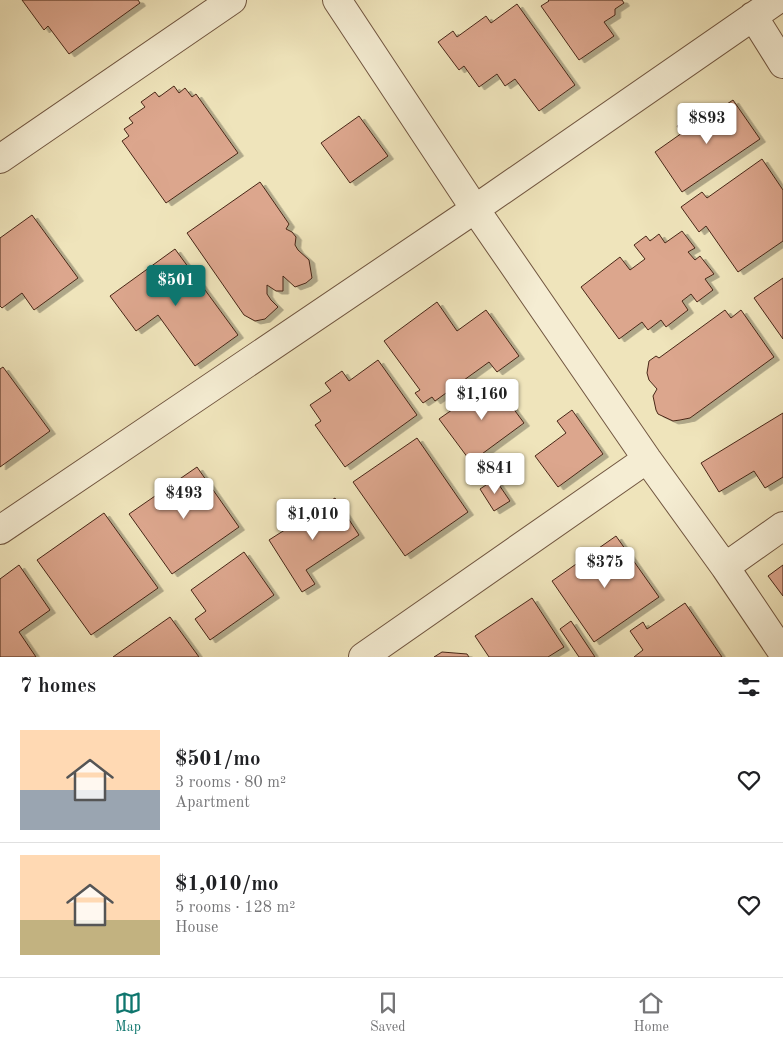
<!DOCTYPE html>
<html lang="en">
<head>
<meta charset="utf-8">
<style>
	:root { --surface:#fff; --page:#f6f6f6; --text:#202124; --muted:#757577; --line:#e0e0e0; --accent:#0f766e }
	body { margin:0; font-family:"Old Standard TT",serif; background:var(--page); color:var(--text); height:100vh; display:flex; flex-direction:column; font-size:19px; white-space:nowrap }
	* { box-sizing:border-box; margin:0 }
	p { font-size:16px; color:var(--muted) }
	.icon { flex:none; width:28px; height:28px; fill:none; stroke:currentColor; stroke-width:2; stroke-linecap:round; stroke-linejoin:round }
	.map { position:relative; height:657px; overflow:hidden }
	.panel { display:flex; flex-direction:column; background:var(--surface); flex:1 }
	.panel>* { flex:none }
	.price { position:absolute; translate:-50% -42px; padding:0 11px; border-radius:5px; background:#fff; color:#222; font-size:16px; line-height:32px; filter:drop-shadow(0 1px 2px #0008) }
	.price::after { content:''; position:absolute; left:50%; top:30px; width:15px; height:11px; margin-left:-8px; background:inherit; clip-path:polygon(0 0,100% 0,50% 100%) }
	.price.on { background:var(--accent); color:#fff }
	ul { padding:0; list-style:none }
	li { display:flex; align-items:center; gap:15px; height:125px; padding:0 20px }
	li+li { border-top:1px solid var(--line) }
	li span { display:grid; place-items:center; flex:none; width:140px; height:100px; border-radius:0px; color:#555 }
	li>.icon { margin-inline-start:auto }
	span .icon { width:60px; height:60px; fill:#fffc; stroke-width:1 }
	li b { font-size:21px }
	h2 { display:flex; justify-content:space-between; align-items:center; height:60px; padding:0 20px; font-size:21px }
	.tab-bar { display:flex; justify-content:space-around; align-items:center; height:70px; border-top:1px solid var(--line); background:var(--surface); font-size:14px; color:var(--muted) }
	.tab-bar a { display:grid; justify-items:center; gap:2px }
	.tab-bar .on { color:var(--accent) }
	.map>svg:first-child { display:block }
</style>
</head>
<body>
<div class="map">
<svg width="783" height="657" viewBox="0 0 783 657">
	<defs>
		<filter id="shadow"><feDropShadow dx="5.5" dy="3" stdDeviation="0" flood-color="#0004"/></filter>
	</defs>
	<rect width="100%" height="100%" fill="#efe4bb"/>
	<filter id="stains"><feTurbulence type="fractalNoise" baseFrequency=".004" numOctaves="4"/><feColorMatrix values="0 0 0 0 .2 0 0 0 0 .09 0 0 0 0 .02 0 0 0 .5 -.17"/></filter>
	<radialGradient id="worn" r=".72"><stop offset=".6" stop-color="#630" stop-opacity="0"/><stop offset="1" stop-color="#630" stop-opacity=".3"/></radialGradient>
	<!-- building -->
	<path fill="#dca68d" stroke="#472717" filter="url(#shadow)" d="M 22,0 L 138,0 L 140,3 L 69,54 L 48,26 L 44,30 Z
		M 548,0 L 622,0 L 624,3 L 615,9 L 615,15 L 604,22 L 614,36 L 579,60 L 541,6 L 549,1 Z
		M 517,4 L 575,85 L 539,111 L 515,79 L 505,86 L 497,74 L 479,87 L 464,66 L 459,70 L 438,42 L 453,31 L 457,37 L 486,16 L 491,23 Z
		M 174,86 L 179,93 L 185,88 L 192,97 L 196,94 L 238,153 L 166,203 L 122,141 L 129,136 L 124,129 L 133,123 L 129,118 L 145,107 L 141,102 L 155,92 L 159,97 Z
		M 733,100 L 760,139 L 682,192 L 655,152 L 682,133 L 677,126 L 688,118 L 694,126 Z
		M 359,116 L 388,156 L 350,183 L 321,143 Z
		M 762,159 L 783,190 L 783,241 L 738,272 L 706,226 L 699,232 L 681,207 L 702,192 L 707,198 Z
		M 260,182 L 289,224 L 286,229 L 292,232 L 296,237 L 295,245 L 298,250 L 309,260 L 312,278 L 306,283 L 295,287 L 283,276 L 283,291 L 276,291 L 267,285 L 267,294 L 271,300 L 278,307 L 265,319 L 255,321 L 244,315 L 187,233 Z
		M 32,215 L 78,278 L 34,310 L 22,293 L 2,308 L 0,306 L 0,238 Z
		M 682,231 L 695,248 L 688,252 L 695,260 L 700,256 L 714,274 L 705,279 L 713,290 L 697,302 L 691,294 L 682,301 L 688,310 L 666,327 L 661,320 L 648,330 L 642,322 L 619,339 L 581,287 L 620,257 L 630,270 L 645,259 L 634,245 L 646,236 L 650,241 L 659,234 L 665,243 Z
		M 175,249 L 238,335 L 195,366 L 158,315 L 136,331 L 110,296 Z
		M 783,278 L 783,339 L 754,298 Z
		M 437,302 L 457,331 L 486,310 L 519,356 L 497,372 L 489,362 L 435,401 L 432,397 L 423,403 L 415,393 L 420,390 L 384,341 Z
		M 725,310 L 731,318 L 741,310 L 774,357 L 690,418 L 680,420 L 673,421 L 658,414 L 656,410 L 653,396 L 657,389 L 649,380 L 647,373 L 649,361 L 656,356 L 659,358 Z
		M 378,360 L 417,415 L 345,467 L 315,425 L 321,421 L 310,405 L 331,391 L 325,383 L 342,371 L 349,381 Z
		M 3,367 L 50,431 L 0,467 L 0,369 Z
		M 493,381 L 524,423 L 471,462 L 439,419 Z
		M 572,410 L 603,454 L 558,487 L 535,456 L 566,433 L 557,421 Z
		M 783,413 L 783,477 L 765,488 L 754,471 L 719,492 L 701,463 Z
		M 417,438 L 468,512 L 405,556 L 353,482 Z
		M 197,467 L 239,527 L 172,574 L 129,514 Z
		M 495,479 L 510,501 L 494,511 L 480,489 Z
		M 335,498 L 359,535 L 306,570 L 315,584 L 302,592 L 269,540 Z
		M 104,513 L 158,588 L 91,635 L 37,560 Z
		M 616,536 L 659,597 L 594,642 L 552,581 Z
		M 244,552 L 274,595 L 210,640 L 195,619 L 206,611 L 191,590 Z
		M 19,565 L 50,610 L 19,632 L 36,657 L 0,657 L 0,579 Z
		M 783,565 L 783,596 L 768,576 Z
		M 532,598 L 564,647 L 548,657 L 489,657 L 475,636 Z
		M 685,603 L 722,657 L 634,657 L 643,650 L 630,631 L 643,622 L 647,629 Z
		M 170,617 L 199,657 L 113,657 Z
		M 571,621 L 595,657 L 579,657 L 560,629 Z
		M 442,652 L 467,654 L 469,657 L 434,657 Z"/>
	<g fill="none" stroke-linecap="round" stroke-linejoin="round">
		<defs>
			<path id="minor" d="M 337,0 L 475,209 L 647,459 L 725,567 L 783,653
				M 753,16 L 783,64
				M 0,159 L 232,0
				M 0,530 L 475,209 L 777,0
				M 725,567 L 783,526
				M 363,657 L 647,459"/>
		</defs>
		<!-- minor casing -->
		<use href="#minor" stroke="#715640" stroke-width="30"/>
		<!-- minor -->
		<use href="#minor" stroke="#f5edd3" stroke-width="28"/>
	</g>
	<rect width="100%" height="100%" filter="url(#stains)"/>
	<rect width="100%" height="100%" fill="url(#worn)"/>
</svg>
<b class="price" style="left:707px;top:145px">$893</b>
<b class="price on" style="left:176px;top:307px">$501</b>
<b class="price" style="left:482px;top:421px">$1,160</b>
<b class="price" style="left:495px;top:495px">$841</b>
<b class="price" style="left:184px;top:520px">$493</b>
<b class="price" style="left:313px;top:541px">$1,010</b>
<b class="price" style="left:605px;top:589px">$375</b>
</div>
<section class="panel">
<h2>7 homes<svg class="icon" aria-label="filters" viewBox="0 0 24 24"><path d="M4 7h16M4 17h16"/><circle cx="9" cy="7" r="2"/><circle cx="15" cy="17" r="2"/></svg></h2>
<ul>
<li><span style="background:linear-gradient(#ffd9b3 60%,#9aa5b1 0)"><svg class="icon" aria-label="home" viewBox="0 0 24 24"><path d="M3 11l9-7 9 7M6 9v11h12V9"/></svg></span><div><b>$501/mo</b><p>3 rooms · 80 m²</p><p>Apartment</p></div><svg class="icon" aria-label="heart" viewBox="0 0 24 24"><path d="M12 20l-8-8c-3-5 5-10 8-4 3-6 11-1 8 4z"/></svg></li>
<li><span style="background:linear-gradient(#ffd9b3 65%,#c2b280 0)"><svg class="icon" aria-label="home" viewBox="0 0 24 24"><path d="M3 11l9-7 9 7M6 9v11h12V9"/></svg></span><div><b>$1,010/mo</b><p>5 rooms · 128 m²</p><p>House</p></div><svg class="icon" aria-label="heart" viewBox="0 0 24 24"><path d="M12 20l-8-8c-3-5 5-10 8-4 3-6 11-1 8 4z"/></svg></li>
</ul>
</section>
<nav class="tab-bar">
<a class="on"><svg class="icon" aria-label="map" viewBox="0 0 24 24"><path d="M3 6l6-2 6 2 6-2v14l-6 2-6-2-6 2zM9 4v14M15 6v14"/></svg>Map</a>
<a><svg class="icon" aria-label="saved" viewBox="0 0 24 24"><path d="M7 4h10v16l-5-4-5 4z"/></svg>Saved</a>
<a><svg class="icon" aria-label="home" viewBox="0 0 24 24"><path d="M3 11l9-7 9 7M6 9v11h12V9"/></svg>Home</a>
</nav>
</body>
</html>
